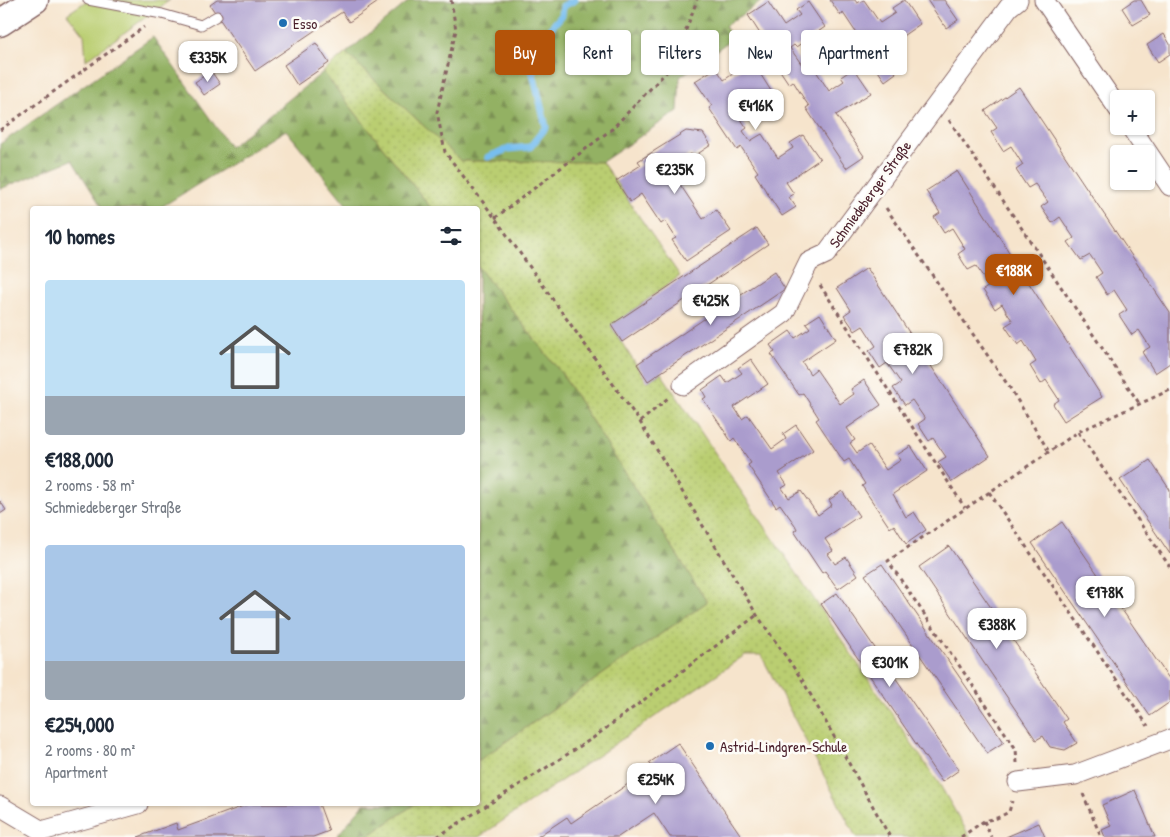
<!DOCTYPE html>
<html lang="en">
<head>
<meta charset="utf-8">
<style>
	:root { --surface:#fff; --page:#f2f2f3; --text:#1f2937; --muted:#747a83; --accent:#b45309 }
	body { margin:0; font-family:"Patrick Hand",sans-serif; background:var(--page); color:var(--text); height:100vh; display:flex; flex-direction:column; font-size:19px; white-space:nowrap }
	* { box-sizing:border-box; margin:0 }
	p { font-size:16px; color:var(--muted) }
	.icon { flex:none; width:28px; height:28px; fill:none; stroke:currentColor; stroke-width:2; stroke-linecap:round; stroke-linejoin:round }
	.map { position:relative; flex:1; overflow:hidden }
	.sheet { position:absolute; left:30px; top:206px; width:450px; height:600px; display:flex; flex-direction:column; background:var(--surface); border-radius:5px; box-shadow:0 1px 4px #0004 }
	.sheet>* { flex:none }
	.guide { position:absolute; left:495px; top:30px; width:475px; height:45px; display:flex; gap:10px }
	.controls { position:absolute; left:1110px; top:90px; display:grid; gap:10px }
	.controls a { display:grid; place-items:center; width:45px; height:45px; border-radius:5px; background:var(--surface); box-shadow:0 1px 4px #0004; font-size:25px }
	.price { position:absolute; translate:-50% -42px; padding:0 11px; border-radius:10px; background:#fff; color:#222; font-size:16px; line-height:32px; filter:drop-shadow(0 1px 2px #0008) }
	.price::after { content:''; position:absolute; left:50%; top:30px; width:15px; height:11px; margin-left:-8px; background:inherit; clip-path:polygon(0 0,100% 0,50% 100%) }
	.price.selected { background:var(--accent); color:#fff }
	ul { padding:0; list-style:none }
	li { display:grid; align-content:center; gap:10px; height:265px; padding:0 15px }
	li span { display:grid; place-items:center; height:155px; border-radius:5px; color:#555 }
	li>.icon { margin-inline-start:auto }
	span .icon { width:90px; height:90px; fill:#fffc; stroke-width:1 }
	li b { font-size:21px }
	h2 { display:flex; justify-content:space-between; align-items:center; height:60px; padding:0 15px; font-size:21px }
	.chip { padding:0 18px; border-radius:5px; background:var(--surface); box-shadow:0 1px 4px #0004; font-size:18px; line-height:45px }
	.chip.selected { background:var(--accent); color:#fff }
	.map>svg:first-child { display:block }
</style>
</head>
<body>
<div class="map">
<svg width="1170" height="837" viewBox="0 0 1170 837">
	<defs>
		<pattern id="forest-firs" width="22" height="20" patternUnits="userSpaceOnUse" patternTransform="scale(1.25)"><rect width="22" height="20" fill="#93b163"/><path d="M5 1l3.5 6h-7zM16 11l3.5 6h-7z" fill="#7a8f52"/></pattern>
		<pattern id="park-dots" width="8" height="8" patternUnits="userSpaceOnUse" patternTransform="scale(1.25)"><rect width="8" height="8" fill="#bace71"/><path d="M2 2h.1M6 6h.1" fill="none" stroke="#a1b062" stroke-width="1.8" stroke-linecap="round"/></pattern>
	</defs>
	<rect width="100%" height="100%" fill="#fdfcf7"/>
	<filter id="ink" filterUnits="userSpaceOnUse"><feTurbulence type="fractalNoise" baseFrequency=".02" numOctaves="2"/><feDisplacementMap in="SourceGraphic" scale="10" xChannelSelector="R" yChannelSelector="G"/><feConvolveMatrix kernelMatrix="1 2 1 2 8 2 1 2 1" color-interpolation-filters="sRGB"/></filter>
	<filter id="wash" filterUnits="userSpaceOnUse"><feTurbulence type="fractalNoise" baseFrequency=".0096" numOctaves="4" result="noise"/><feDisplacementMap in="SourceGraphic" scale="20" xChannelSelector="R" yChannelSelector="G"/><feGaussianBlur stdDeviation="1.12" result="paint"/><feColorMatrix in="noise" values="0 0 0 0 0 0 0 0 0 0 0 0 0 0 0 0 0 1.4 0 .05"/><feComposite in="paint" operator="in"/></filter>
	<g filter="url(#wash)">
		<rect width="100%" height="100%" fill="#f6e4cc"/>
		<!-- grass -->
		<path fill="#bace71" stroke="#82764e" d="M 88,0 L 170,0 L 86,60 L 84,35 L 67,14 Z"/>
		<!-- forest -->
		<path fill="url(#forest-firs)" stroke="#6e6847" d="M 410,0 L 764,0 L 725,26 L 733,38 L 680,77 L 678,111 L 602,162 L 461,161 L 346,53 Z
			M 153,37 L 230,147 L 323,72 L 432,209 L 350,209 L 286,130 L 158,209 L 103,209 L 72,160 L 0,189 L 0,144 Z
			M 478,267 L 562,374 L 707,602 L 478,761 Z
			M 364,804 L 415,804 L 367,837 L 336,837 Z"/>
		<!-- park -->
		<path fill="url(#park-dots)" stroke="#82764e" d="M 346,53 L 461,161 L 602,162 L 680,276 L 611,326 L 647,382 L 661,373 L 940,785 L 970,837 L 856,837 L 761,655 L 745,655 L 479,837 L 367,837 L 415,804 L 478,804 L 478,761 L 707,602 L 562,374 L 478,267 L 478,209 L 432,209 L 323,72 Z"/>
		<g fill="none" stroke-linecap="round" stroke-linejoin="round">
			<!-- stream -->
			<path stroke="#77beef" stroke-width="7" d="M 488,157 L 508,149 L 530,147 L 546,127 L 530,61 L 543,37 L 562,15 L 563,6 L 575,0"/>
		</g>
		<g id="blocks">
			<!-- building -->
			<path fill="#aa9ccd" d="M 217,0 L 381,0 L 349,22 L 342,12 L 255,71 L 210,5 Z
				M 830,0 L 855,0 L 857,3 L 864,0 L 880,23 L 895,13 L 892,8 L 904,0 L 920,24 L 887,47 L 895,59 L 889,63 L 896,73 L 885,81 L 860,45 L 863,43 L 843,13 L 840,15 Z
				M 927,0 L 944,0 L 958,20 L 946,28 Z
				M 1134,0 L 1141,0 L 1150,15 L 1133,25 L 1122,8 Z
				M 768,2 L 784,26 L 800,15 L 796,10 L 808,2 L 825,27 L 796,47 L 794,45 L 790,48 L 807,72 L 814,68 L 829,91 L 844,81 L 841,77 L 854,68 L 871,93 L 836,115 L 864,156 L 846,168 L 806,108 L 809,106 L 804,99 L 793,81 L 789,84 L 761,42 L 764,40 L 748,15 Z
				M 1164,34 L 1170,44 L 1170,54 L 1158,62 L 1147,45 Z
				M 316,43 L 329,63 L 297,85 L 284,65 Z
				M 752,61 L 773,94 L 738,115 L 747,128 L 743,131 L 750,141 L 762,134 L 778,158 L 793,148 L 790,143 L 803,135 L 820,159 L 786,182 L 794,194 L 789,197 L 796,207 L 782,216 L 755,174 L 758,172 L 741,147 L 737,150 L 709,108 L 712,106 L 695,81 L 716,68 L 724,80 Z
				M 211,71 L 220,84 L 204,95 L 195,82 Z
				M 1019,87 L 1170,313 L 1170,363 L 1155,373 L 1142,352 L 1150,347 L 1139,330 L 1132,335 L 1119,315 L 1127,310 L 1114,290 L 1107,295 L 1096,277 L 1102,273 L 1090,255 L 1081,260 L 1068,242 L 1074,238 L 1060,217 L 1052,223 L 1041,207 L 1048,202 L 1035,184 L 1028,188 L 1016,170 L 1023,165 L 1011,146 L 1003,151 L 991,132 L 997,128 L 985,111 Z
				M 686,131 L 703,133 L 711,145 L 693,157 L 691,154 L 669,168 L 703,219 L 716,210 L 731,231 L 686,261 L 672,240 L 676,238 L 665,221 L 661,224 L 641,194 L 630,202 L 616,181 L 641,165 L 638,161 Z
				M 957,171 L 1102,397 L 1064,421 L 1053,404 L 1059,400 L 1056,395 L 1046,380 L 1041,384 L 1030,366 L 1036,362 L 1023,341 L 1018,345 L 1005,326 L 1013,321 L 1009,316 L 1002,304 L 995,309 L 983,290 L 989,286 L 976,266 L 968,270 L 958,254 L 965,249 L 952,228 L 944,233 L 934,217 L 940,213 L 926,191 Z
				M 757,228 L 768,244 L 622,342 L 611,325 Z
				M 867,268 L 990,456 L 952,482 L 938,462 L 946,457 L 933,438 L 929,441 L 918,424 L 925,419 L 912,400 L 905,405 L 893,388 L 901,383 L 887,363 L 880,368 L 869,351 L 876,346 L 863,326 L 855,331 L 844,315 L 851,310 L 837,288 Z
				M 774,272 L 785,289 L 648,381 L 637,364 Z
				M 820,314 L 836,339 L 802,362 L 810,374 L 816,369 L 840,404 L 854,394 L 851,389 L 864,380 L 881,405 L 847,428 L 855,440 L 850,443 L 857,453 L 869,445 L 886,470 L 901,460 L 897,455 L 911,446 L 927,471 L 893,494 L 906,517 L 914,512 L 926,530 L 906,544 L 894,525 L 890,528 L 862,486 L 865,484 L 849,459 L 844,462 L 816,420 L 819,418 L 803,393 L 799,395 L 771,354 L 775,352 L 770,345 L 790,331 L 795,338 L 810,328 L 806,323 Z
				M 751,359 L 768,384 L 734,407 L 742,419 L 748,415 L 772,449 L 786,439 L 783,434 L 796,425 L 813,450 L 779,473 L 787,485 L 782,488 L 789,498 L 801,491 L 818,515 L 832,505 L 829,500 L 842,491 L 859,516 L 825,539 L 833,551 L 828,554 L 835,564 L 846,557 L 858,575 L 838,589 L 825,571 L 822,573 L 794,531 L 797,529 L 795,525 L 780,504 L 776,507 L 748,465 L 751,463 L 734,438 L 731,441 L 703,399 L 706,397 L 702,390 L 722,376 L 727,383 L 742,373 L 738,368 Z
				M 1150,460 L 1170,490 L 1170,554 L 1120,480 Z
				M 0,501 L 6,510 L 0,514 Z
				M 1062,522 L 1170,680 L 1170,702 L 1150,716 L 1032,543 Z
				M 949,546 L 1067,719 L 1063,722 L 1077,743 L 1065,750 L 1050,747 L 1043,736 L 1036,740 L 919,567 Z
				M 882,564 L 1004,742 L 987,753 L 865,575 Z
				M 837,593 L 959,770 L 942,782 L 821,604 Z
				M 678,743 L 742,837 L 670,837 L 654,813 L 618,837 L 537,837 L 567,817 L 571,823 L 653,767 L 649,763 Z
				M 1135,790 L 1155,837 L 1105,837 L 1102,830 L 1111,826 L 1102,805 Z
				M 249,804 L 319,804 L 329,831 L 313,837 L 138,837 L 176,823 L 178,830 Z
				M 1039,823 L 1045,837 L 1006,837 Z"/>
		</g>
	</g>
	<g filter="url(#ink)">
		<use href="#blocks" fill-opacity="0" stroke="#866463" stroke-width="1"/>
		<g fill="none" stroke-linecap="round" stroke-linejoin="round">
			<defs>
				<path id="lane" d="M 88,0 L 162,14 L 201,25 L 217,16"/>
				<path id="street" d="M 1044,0 L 1119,110
					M 1130,126 L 1170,186
					M 683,385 L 784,313 L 809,262 L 826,254 L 1009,7 L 1018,0
					M 1018,782 L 1075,775 L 1170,739
					M 0,806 L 42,831 L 138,804"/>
				<path id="secondary" d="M 0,23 L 35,0"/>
			</defs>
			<!-- lane casing -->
			<use href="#lane" stroke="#866463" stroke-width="11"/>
			<!-- street casing -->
			<use href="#street" stroke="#866463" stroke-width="21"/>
			<!-- secondary casing -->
			<use href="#secondary" stroke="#866463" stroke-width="29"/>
			<!-- path -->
			<path stroke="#866463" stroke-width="3" stroke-dasharray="4 4" stroke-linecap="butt" d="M 451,0 L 456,30 L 437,112 L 445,152 L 495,218 L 640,422 L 757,615 L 803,681 L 890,837
				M 949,120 L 1139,403
				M 0,130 L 144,27
				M 886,208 L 1010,388 L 1048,450
				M 495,218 L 612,129 L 673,65 L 697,0
				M 820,285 L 965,508
				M 640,422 L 668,398
				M 1078,432 L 1170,567
				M 989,492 L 1148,726
				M 1017,763 L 1016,749 L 888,561 L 1078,432 L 1170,390
				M 1083,794 L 1101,837
				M 984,821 L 991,837
				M 437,837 L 593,738 L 757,615
				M 961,837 L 984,821 L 997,818 L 1009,812 L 1012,801"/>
			<!-- lane -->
			<use href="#lane" stroke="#fff" stroke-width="9"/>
			<!-- street -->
			<use href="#street" stroke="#fff" stroke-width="19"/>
			<!-- secondary -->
			<use href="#secondary" stroke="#fff" stroke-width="26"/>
		</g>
	</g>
	<!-- markers -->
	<g fill="#1f6fb2" stroke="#fdfcf7" stroke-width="2">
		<circle cx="283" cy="23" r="5"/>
		<circle cx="710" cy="746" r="5"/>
	</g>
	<g text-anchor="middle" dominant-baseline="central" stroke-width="5" stroke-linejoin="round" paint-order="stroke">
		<!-- poi labels -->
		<g font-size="15" fill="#4a1f2b" stroke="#fdfcf7" text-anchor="start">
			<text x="293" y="23">Esso</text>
			<text x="720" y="746">Astrid-Lindgren-Schule</text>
		</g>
		<!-- street labels -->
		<g font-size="15" fill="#4a1f2b" stroke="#fdfcf7">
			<text transform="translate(870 194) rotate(-54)">Schmiedeberger Straße</text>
		</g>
	</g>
</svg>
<div class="controls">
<a>+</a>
<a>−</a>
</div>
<b class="price" style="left:208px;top:83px">€335K</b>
<b class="price" style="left:756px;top:131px">€416K</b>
<b class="price" style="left:675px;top:195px">€235K</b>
<b class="price selected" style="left:1014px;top:296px">€188K</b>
<b class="price" style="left:711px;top:326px">€425K</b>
<b class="price" style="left:913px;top:375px">€782K</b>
<b class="price" style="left:1105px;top:618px">€178K</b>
<b class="price" style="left:997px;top:650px">€388K</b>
<b class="price" style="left:890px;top:688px">€301K</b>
<b class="price" style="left:656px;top:805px">€254K</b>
<div class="guide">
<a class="chip selected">Buy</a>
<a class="chip">Rent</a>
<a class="chip">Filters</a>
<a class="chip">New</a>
<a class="chip">Apartment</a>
</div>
<section class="sheet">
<h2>10 homes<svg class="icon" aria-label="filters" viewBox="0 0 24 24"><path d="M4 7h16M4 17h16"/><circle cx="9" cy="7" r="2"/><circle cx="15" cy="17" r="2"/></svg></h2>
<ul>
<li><span style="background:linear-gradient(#bfe0f5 75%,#9aa5b1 0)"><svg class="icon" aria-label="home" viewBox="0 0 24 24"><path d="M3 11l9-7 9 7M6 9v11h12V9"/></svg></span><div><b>€188,000</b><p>2 rooms · 58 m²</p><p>Schmiedeberger Straße</p></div></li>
<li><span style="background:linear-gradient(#a9c7e8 75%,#9aa5b1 0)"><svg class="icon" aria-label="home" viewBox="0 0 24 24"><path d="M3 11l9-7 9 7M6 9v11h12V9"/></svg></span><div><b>€254,000</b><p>2 rooms · 80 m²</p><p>Apartment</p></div></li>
</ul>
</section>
</div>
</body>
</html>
